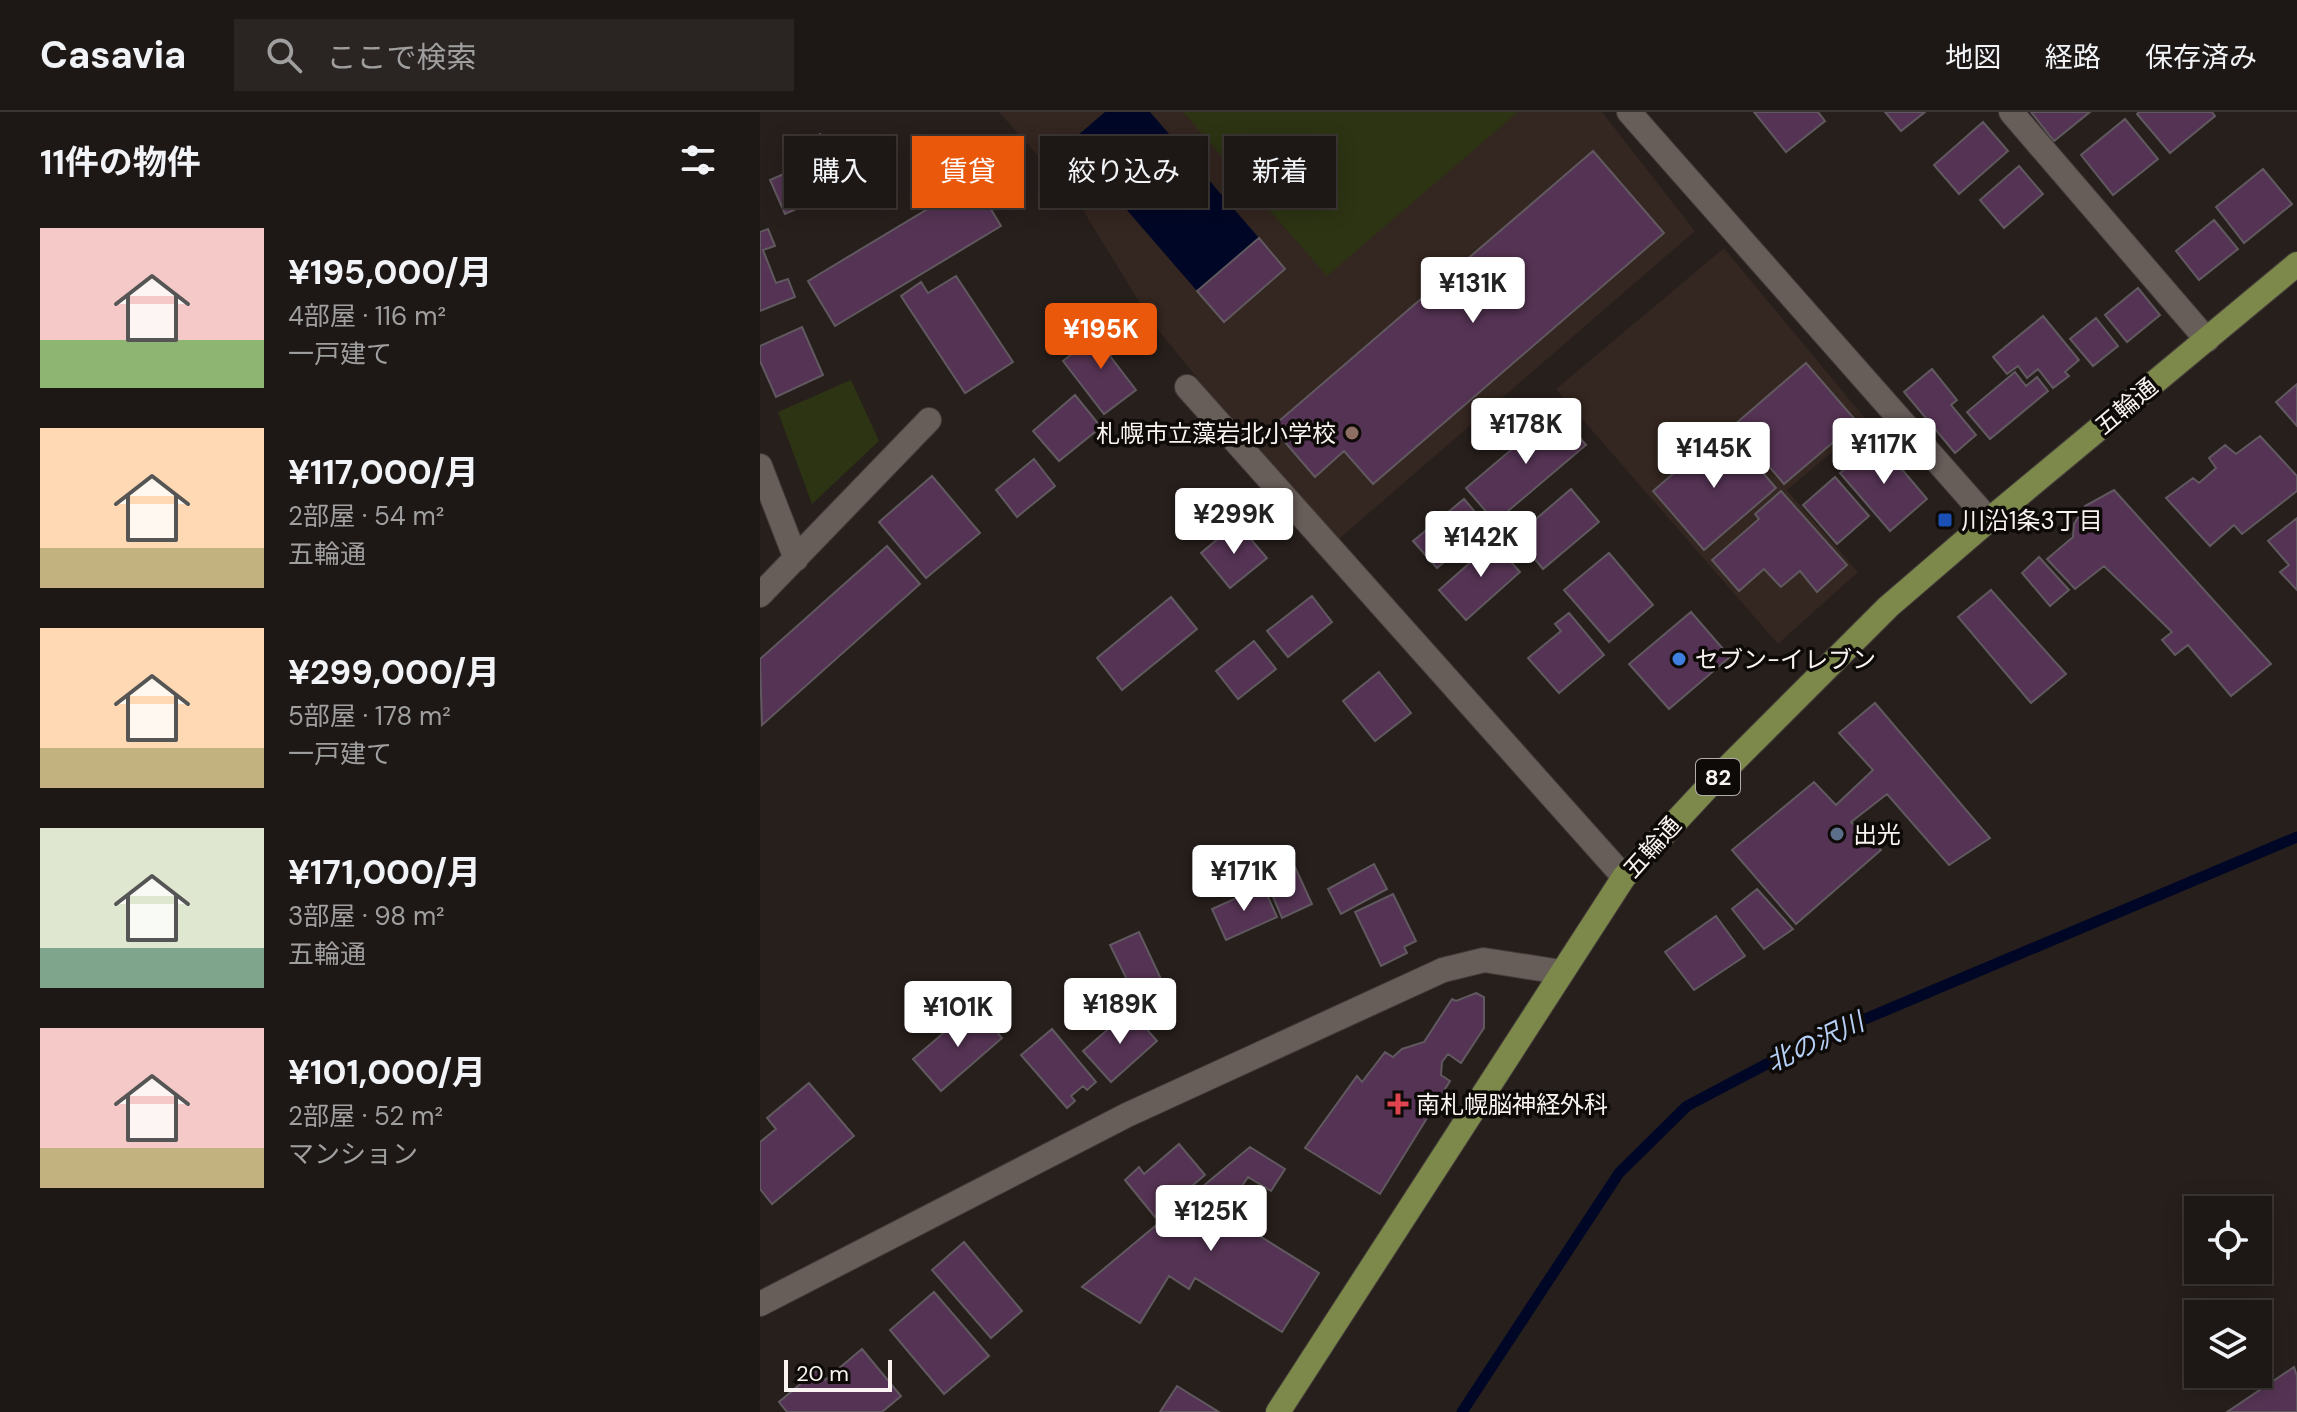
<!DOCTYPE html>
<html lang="ja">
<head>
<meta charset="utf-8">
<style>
	:root { --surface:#1d1715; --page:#2a2422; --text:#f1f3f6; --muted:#a09fa0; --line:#3b3634; --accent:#ea580c }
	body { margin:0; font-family:"DM Sans","Noto Sans JP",sans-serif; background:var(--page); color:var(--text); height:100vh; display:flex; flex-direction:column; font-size:30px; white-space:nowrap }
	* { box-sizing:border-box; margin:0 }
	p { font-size:26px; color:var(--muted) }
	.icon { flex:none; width:44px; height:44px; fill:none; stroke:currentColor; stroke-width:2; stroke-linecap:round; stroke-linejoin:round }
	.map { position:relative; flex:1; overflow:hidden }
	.sheet { display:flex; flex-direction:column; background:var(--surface); width:760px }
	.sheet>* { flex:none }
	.hud { position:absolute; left:24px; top:24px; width:760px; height:72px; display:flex; gap:16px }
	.controls { position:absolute; left:1424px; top:1084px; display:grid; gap:16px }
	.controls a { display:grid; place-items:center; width:88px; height:88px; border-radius:0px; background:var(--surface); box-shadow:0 4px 20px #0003,0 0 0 2px var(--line); font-size:40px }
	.scale { position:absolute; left:24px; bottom:20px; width:108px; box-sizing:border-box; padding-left:8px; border:4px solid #f9f3f1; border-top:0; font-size:22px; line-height:28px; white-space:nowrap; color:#f9f3f1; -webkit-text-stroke:6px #0d0a08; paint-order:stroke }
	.price { position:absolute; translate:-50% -68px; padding:0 18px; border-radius:8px; background:#fff; color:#222; font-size:26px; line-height:52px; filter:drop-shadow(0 2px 4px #0008) }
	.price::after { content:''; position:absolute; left:50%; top:48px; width:24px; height:18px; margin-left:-12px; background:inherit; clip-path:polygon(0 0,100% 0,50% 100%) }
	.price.active { background:var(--accent); color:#fff }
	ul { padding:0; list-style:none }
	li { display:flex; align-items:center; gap:24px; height:200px; padding:0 40px }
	li span { display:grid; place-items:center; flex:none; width:224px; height:160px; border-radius:0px; color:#555 }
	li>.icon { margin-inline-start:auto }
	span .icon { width:96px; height:96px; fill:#fffc; stroke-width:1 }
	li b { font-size:34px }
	h2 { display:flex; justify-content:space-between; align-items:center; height:96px; padding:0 40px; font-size:34px }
	.chip { padding:0 28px; border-radius:0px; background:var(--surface); box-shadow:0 4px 20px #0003,0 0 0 2px var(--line); font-size:28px; line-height:72px }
	.chip.active { background:var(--accent); color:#fff }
	header { display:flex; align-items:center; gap:48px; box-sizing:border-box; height:112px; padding:0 40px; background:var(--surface); border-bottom:2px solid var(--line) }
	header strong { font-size:38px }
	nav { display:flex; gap:44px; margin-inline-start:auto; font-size:28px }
	.search { width:560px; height:72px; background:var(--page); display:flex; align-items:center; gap:20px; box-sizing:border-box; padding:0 28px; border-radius:0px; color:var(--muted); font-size:30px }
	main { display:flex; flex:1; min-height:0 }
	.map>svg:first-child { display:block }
</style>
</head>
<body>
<header>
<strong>Casavia</strong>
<div class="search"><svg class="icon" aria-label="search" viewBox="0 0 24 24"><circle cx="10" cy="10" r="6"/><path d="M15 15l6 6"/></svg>ここで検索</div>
<nav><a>地図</a><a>経路</a><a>保存済み</a></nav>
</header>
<main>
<section class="sheet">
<h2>11件の物件<svg class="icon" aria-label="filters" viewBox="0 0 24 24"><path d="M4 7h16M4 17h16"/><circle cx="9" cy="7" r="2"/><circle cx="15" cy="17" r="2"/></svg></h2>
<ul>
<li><span style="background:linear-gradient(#f6c9c9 70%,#8fb573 0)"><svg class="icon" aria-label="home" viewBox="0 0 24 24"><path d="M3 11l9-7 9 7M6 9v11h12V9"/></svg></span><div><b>¥195,000/月</b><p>4部屋 · 116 m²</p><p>一戸建て</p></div></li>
<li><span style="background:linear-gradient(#ffd9b3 75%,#c2b280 0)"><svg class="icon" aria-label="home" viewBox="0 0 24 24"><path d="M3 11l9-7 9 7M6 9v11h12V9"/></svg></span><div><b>¥117,000/月</b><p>2部屋 · 54 m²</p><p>五輪通</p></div></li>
<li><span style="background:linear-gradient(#ffd9b3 75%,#c2b280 0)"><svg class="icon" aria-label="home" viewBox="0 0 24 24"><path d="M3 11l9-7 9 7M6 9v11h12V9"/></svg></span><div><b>¥299,000/月</b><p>5部屋 · 178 m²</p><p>一戸建て</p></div></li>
<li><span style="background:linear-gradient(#dfe7d0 75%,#7fa58c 0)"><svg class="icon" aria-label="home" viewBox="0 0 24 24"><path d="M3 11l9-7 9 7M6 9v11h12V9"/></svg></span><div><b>¥171,000/月</b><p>3部屋 · 98 m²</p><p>五輪通</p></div></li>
<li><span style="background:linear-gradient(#f6c9c9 75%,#c2b280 0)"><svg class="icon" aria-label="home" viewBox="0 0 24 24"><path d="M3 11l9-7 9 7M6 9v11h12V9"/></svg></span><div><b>¥101,000/月</b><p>2部屋 · 52 m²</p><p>マンション</p></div></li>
</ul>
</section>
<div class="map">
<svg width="1537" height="1300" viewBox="0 0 1537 1300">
	<rect width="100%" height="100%" fill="#271f1c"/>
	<!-- built -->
	<path fill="#342620" d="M 239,0 L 842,0 L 935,119 L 572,433 L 391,209 L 316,87 Z
		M 964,136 L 1108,310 L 1027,378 L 1098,460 L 1018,532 L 796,277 Z"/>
	<!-- green -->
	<path fill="#2d3413" d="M 423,0 L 758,0 L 567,164 Z
		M 91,268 L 119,329 L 52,392 L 18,300 Z"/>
	<!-- water -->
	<path fill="#000726" d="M 345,0 L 390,0 L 499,126 L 437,179 L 309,31 Z"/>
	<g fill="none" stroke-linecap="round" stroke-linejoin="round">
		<!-- stream -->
		<path stroke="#000726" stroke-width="11" d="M 702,1300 L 859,1061 L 927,994 L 1041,934 L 1537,725"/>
	</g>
	<!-- building -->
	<path fill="#553354" stroke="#60595f" stroke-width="2" d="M 994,0 L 1058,0 L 1065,9 L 1026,40 Z
		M 1125,0 L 1165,0 L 1141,19 Z
		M 1271,0 L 1330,0 L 1294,29 Z
		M 1379,0 L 1452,0 L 1455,4 L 1410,41 L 1377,2 Z
		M 1365,7 L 1398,47 L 1353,83 L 1321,43 Z
		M 1223,10 L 1248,39 L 1199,82 L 1174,53 Z
		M 60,22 L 69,43 L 85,35 L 100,69 L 25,102 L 10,68 L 35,57 L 26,37 Z
		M 833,39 L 904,121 L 613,372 L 584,339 L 555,365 L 512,315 Z
		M 1259,54 L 1283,82 L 1244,116 L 1220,88 Z
		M 1503,57 L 1532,92 L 1484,131 L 1456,95 Z
		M 214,69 L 241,114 L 75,214 L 48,169 Z
		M 1454,108 L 1478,137 L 1439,168 L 1416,139 Z
		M 8,117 L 15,134 L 3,138 L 16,171 L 28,167 L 35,185 L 0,199 L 0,120 Z
		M 499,126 L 525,157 L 464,210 L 437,179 Z
		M 196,164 L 253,250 L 205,281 L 141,184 L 161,170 L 168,181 Z
		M 1378,176 L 1400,203 L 1367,230 L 1345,203 Z
		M 1283,204 L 1319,248 L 1305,260 L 1309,264 L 1293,276 L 1278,257 L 1267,266 L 1258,254 L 1247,262 L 1233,245 Z
		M 1336,206 L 1358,234 L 1333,254 L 1310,227 Z
		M 42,215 L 63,263 L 16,285 L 0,249 L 0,234 Z
		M 347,215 L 362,234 L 350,244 L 376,278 L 344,302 L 303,249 Z
		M 1046,251 L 1097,310 L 1024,372 L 974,313 Z
		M 1172,257 L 1197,288 L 1191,293 L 1216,323 L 1195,341 L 1144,280 Z
		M 1255,260 L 1266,274 L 1277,265 L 1288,279 L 1230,327 L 1207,300 Z
		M 1537,272 L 1537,314 L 1516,290 Z
		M 315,283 L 341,315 L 299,349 L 273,319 Z
		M 797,299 L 826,333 L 735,410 L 706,376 Z
		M 965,317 L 1016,376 L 944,438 L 893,379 Z
		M 1500,324 L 1537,364 L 1537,379 L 1482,422 L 1474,413 L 1450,434 L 1406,386 L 1433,366 L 1439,371 L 1456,356 L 1449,346 L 1465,333 L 1476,342 Z
		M 1118,329 L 1167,387 L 1130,419 L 1080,361 Z
		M 274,347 L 295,374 L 257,405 L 236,378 Z
		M 172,364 L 220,421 L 166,466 L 119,410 Z
		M 1075,365 L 1109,404 L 1077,432 L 1043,393 Z
		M 811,377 L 839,410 L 783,457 L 756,424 Z
		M 1354,378 L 1511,552 L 1471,584 L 1428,533 L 1415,543 L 1402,528 L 1412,520 L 1344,454 L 1315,477 L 1287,447 L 1313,425 L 1314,412 L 1325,394 Z
		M 1021,379 L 1087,453 L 1057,480 L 1040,459 L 1021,475 L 1004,457 L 979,479 L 952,448 L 999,407 L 995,402 Z
		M 704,387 L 727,414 L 677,456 L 653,429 Z
		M 1537,406 L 1537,478 L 1520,460 L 1529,453 L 1508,429 Z
		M 477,411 L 507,446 L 470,476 L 441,441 Z
		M 738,426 L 756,446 L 751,450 L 760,460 L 706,508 L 679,478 Z
		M 127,434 L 160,472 L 2,613 L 0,547 Z
		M 849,441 L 893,493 L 849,530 L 804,478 Z
		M 1279,445 L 1309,478 L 1290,494 L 1262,461 Z
		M 1231,478 L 1306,562 L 1271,591 L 1198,505 Z
		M 552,484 L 572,510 L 528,545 L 507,519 Z
		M 411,485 L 437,517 L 362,578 L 337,546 Z
		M 931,500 L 970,545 L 909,597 L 869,552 Z
		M 809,501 L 844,543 L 799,581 L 768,546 L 801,519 L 795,512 Z
		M 494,529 L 516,557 L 478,587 L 456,559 Z
		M 619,560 L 651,601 L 615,629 L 583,589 Z
		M 1115,591 L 1230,726 L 1189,753 L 1127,682 L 1091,710 L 1121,738 L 1036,812 L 972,738 L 1054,670 L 1076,693 L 1113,658 L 1079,621 Z
		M 614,752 L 627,777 L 581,802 L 568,777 Z
		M 535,755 L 552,792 L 522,806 L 506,768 Z
		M 503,774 L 517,805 L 466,828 L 452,797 Z
		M 997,777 L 1033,817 L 1004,837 L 972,797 Z
		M 633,782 L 656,829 L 644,835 L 647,841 L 621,854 L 595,800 Z
		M 956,804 L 985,844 L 934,878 L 905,840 Z
		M 379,820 L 401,867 L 373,880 L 350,833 Z
		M 716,881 L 724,885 L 724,916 L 701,951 L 688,942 L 682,950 L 681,963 L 690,969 L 620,1082 L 545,1036 L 597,964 L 602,970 L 625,940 L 633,945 L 642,937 L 664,930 L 692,887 L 696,889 Z
		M 215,894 L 242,926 L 181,979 L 153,947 Z
		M 370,898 L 397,929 L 351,970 L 323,939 Z
		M 292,917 L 336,970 L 327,978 L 323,974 L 311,984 L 315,989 L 307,996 L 261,943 Z
		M 49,971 L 94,1024 L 12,1092 L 0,1077 L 0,1030 L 16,1017 L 7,1006 Z
		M 419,1032 L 445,1063 L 395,1105 L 365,1068 L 379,1055 L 384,1062 Z
		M 490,1035 L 525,1057 L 511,1079 L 488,1065 L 475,1084 L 485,1091 L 474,1108 L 559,1161 L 522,1220 L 435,1166 L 429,1177 L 409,1164 L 380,1211 L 322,1175 Z
		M 204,1130 L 262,1199 L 231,1226 L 172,1158 Z
		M 174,1180 L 229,1244 L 184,1282 L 130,1218 Z
		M 102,1237 L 141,1284 L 122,1300 L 27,1300 L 19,1290 L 57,1258 L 65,1268 Z
		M 1534,1255 L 1537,1264 L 1537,1300 L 1467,1300 Z
		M 417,1274 L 459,1300 L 400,1300 Z"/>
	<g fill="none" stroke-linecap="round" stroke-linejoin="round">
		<defs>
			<path id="minor" d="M 869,0 L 1229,408
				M 1251,0 L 1447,228
				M 427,275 L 864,765
				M 0,354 L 36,447
				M 0,483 L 169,308
				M 0,1192 L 367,1003 L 683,858 L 724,848 L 801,860"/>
			<path id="primary" d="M 518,1300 L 864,765 L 947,676 L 1128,495 L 1229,408 L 1537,152"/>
		</defs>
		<!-- minor casing -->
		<use href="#minor" stroke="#433c3a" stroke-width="26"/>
		<!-- primary casing -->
		<use href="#primary" stroke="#433c3a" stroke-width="26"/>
		<!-- minor -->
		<use href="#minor" stroke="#675d59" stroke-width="24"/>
		<!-- primary -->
		<use href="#primary" stroke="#7c894a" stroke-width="24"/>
	</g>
	<!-- markers -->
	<circle fill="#8d6e63" stroke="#0d0a08" stroke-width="3" cx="592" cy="321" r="8"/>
	<rect fill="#1a4fb4" stroke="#0d0a08" stroke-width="3" x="1177" y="400" width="16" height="16" rx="4"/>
	<circle fill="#3f7fe0" stroke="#0d0a08" stroke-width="3" cx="919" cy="547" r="8"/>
	<circle fill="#5c6f8a" stroke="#0d0a08" stroke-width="3" cx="1077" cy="722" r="8"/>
	<path fill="#e0444e" stroke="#0d0a08" stroke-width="3" d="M634 980h8v8h8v8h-8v8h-8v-8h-8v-8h8z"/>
	<g text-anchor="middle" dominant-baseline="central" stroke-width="7" stroke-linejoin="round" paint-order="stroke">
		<!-- shield labels -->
		<rect fill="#0d0a08" stroke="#b2adab" stroke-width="2" x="936" y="647" width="44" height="36" rx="6"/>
		<g font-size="22" font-weight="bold" fill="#f9f3f1">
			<text x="958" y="665">82</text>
		</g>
		<!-- street labels -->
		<g font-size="24" fill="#f9f3f1" stroke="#0d0a08">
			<text transform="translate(1366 294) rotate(-40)">五輪通</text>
			<text transform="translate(892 735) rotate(-48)">五輪通</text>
		</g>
		<!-- poi labels -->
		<g font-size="24" fill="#f9f3f1" stroke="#0d0a08" text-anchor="start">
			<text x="576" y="321" text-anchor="end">札幌市立藻岩北小学校</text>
			<text x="1201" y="408">川沿1条3丁目</text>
			<text x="935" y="547">セブン-イレブン</text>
			<text x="1093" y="722">出光</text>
			<text x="656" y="992">南札幌脳神経外科</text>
		</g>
		<!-- water labels -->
		<g font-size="26" font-style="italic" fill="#b5cff5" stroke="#0d0a08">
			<text transform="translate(1055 930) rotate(-25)">北の沢川</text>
		</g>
	</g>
</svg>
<div class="controls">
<a><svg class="icon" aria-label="locate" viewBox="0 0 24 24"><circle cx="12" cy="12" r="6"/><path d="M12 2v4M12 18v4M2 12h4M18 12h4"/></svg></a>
<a><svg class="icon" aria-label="layers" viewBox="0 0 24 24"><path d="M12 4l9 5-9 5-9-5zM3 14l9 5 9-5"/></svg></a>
</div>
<div class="scale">20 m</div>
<b class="price" style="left:713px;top:213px">¥131K</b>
<b class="price active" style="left:341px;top:259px">¥195K</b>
<b class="price" style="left:766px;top:354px">¥178K</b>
<b class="price" style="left:1124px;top:374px">¥117K</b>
<b class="price" style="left:954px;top:378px">¥145K</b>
<b class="price" style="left:474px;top:444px">¥299K</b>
<b class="price" style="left:721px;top:467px">¥142K</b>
<b class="price" style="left:484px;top:801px">¥171K</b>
<b class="price" style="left:360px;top:934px">¥189K</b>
<b class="price" style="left:198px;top:937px">¥101K</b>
<b class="price" style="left:451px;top:1141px">¥125K</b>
<div class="hud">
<a class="chip">購入</a>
<a class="chip active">賃貸</a>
<a class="chip">絞り込み</a>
<a class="chip">新着</a>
</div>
</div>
</main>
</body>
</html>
